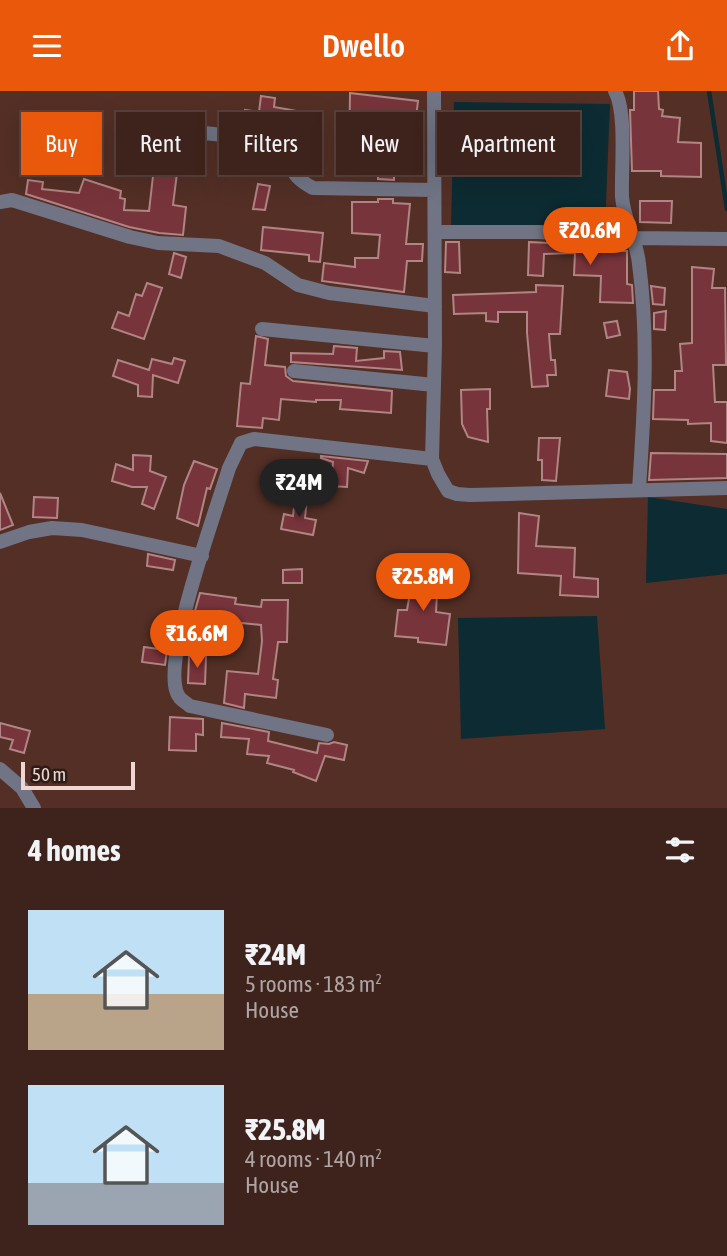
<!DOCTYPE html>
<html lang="en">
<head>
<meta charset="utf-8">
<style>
	:root { --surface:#3e231c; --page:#452b25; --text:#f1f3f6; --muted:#ada4a3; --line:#57403b; --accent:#ea580c }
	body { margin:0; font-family:"Asap Condensed",sans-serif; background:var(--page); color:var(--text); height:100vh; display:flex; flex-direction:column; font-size:26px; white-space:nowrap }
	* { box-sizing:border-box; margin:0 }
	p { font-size:23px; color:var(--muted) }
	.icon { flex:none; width:38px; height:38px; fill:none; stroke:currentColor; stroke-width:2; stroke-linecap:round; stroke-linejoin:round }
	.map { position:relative; height:717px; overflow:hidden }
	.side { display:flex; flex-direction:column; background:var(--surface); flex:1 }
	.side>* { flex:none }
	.top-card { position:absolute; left:21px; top:21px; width:686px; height:63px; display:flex; gap:14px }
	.scale { position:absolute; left:21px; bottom:18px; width:114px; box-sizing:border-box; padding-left:7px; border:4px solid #efd7d0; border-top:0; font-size:19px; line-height:24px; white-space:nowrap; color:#efd7d0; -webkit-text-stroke:5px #2d1c17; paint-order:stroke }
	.price { position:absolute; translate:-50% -60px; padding:0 16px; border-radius:24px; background:var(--accent); color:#fff; font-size:23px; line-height:46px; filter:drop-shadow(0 2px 4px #0008) }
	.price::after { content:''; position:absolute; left:50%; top:42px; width:21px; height:16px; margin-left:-10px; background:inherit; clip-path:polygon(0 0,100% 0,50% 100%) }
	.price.current { background:#222; color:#fff }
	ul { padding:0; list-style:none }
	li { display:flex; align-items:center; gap:21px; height:175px; padding:0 28px }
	li span { display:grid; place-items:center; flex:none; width:196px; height:140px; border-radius:0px; color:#555 }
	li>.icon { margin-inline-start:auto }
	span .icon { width:84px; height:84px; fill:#fffc; stroke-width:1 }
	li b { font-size:30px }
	h2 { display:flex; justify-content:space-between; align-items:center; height:84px; padding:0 28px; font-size:30px }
	.pill { padding:0 24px; border-radius:0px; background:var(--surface); box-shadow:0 7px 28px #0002,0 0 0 2px var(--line); font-size:24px; line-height:63px }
	.pill.current { background:var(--accent); color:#fff }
	header { display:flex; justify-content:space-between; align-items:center; height:91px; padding:0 28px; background:var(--accent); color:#fff; font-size:32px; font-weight:600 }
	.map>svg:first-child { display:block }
</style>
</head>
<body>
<header><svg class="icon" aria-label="menu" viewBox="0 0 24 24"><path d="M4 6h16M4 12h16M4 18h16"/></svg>Dwello<svg class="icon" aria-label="share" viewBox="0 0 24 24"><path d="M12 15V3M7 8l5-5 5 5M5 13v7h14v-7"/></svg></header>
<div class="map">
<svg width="727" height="717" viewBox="0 0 727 717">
	<rect width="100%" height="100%" fill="#532f25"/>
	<!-- water -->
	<path fill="#0d2b32" d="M 454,11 L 610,13 L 605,137 L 451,136 Z
		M 648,406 L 727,418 L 727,483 L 646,492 Z
		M 597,525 L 605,638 L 461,648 L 458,527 Z"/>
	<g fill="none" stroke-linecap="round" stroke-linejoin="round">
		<!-- stream -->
		<path stroke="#0d2b32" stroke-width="4.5" d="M 709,0 L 727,118"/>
	</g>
	<!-- building -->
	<path fill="#78343b" stroke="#b18485" stroke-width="2" d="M 634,0 L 658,0 L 659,18 L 663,19 L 662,25 L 680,27 L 678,51 L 701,52 L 701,86 L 661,85 L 661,80 L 632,80 L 630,19 L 634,19 Z
		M 350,2 L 418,10 L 414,44 L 415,84 L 394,83 L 394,89 L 378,88 L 378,67 L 349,67 Z
		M 261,5 L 275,7 L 274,16 L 297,20 L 293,41 L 218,34 L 218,31 L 226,31 L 226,27 L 244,28 L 245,19 L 259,21 Z
		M 254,57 L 280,60 L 280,69 L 253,66 Z
		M 149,62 L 179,66 L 173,114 L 186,116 L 183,144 L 159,142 L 129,136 L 26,103 L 28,89 L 43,91 L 42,98 L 79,102 L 84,88 L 121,100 L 120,107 L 125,108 L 124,119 L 149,120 L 153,85 L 147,85 Z
		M 258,93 L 270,95 L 265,119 L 253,118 Z
		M 378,108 L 393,108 L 393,112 L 410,113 L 406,153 L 423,153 L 422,170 L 407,170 L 404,201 L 322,190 L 324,172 L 355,176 L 355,167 L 378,167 L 380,144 L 352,142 L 352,111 L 378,111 Z
		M 640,110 L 672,110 L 671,132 L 640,131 Z
		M 263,136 L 323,142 L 320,171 L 309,170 L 309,164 L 261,159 Z
		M 446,151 L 459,151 L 460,182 L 445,181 Z
		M 529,151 L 612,155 L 612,160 L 627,160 L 627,193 L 632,194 L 633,212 L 600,211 L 601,185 L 574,184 L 575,162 L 544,163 L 543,185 L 528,184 Z
		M 174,162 L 186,166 L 181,187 L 169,183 Z
		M 692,176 L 714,178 L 712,197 L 725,197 L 726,274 L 713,274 L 715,311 L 727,311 L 727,352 L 711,350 L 711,332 L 688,333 L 688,329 L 653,328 L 654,299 L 675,299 L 675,280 L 682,280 L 680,253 L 692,252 Z
		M 147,192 L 162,197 L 144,248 L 112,237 L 118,221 L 129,225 L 136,203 L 142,205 Z
		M 536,194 L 563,195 L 560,243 L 549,243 L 551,269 L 555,269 L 556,284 L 547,284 L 548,295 L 532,296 L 527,242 L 527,221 L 498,221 L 498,231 L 486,230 L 486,222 L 454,223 L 453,204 L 536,201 Z
		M 651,195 L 665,197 L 664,214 L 653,213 Z
		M 666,220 L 665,239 L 654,238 L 654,222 Z
		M 617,230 L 620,244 L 607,247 L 604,232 Z
		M 256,245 L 268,248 L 265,274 L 285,276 L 286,285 L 293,290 L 392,300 L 391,322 L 340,318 L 341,309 L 316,309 L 316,311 L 281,308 L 279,329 L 263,327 L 262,337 L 237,335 L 241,292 L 250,293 Z
		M 334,255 L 357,257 L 356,270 L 384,267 L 384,260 L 400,261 L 402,279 L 291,271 L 291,262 L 333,263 Z
		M 174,267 L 185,270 L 178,292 L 153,284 L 152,306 L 138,305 L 138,294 L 113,285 L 118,269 L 149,279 L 152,268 L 172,273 Z
		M 609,279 L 627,281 L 630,298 L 629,308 L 606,305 Z
		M 490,298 L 490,318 L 487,318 L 488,351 L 468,346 L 462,333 L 461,299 Z
		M 539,347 L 560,347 L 556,390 L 542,389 L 542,369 L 538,369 Z
		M 651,362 L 727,363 L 727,387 L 649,389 Z
		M 133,364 L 151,365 L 150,380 L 166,386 L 154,418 L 142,413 L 147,396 L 132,396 L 112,390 L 116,373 L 133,379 Z
		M 321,365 L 368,370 L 364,382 L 348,377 L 347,396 L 331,395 L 333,371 L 321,367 Z
		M 194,370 L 217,378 L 210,398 L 207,397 L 198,435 L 177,427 L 184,394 Z
		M 0,402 L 13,434 L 0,439 Z
		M 34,406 L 58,407 L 57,427 L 33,426 Z
		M 295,407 L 307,408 L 305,427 L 316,429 L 313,444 L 281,438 L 284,423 L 293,425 Z
		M 519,422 L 539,425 L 536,455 L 575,457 L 574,486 L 598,488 L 598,506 L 560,504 L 561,485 L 518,482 Z
		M 148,463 L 175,469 L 173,479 L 147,475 Z
		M 302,478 L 302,492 L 283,492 L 283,479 Z
		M 414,480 L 438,485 L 436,521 L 450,523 L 446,554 L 418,551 L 418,547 L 395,545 L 398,519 L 407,519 Z
		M 200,502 L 236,507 L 235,513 L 261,516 L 262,509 L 288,509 L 287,551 L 278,551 L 273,588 L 278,589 L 276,607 L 245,603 L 244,617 L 224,612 L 227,580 L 258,583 L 262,550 L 261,534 L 193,527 Z
		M 144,556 L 167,559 L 165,574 L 142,571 Z
		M 189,565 L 206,565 L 205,593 L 188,592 Z
		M 170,626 L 203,628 L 203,644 L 196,643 L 196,660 L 169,659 Z
		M 0,632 L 30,640 L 24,662 L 10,658 L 13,649 L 0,646 Z
		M 222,632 L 269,641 L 268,650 L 317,662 L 319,652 L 329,653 L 334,651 L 347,654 L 344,669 L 325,665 L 316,690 L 293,681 L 294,679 L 267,672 L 269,665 L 247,663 L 249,648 L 221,646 Z"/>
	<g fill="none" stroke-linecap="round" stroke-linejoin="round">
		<!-- street -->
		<path stroke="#707484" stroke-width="14" d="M 434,0 L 435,255 L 432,368 L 438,383 L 448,400 L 457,403 L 470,404 L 727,397
			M 615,0 C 627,22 621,78 622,106 C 624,130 637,150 639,173 C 649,248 644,323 639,398
			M 204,42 L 288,51 C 291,57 289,61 289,67 C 291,83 300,90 313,97 L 434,99
			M 0,111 L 12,109 L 130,146 L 158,152 L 219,155 L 265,172 L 298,194 L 329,202 L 435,215
			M 435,141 L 539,141 L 632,147 L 727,148
			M 262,238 L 435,255
			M 294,280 L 434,294
			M 0,451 L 29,441 L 52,437 L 82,439 L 202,465
			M 327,644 L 190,615 C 184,610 178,608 176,599 C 165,559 215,423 229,377 L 241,352 L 254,348 L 432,368
			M 0,678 L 22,697 L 34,717"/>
	</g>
</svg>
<div class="scale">50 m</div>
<b class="price" style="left:590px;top:176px">₹20.6M</b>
<b class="price current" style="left:299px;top:428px">₹24M</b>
<b class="price" style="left:423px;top:522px">₹25.8M</b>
<b class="price" style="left:197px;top:579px">₹16.6M</b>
<div class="top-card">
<a class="pill current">Buy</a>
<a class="pill">Rent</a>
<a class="pill">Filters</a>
<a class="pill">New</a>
<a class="pill">Apartment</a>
</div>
</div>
<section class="side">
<h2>4 homes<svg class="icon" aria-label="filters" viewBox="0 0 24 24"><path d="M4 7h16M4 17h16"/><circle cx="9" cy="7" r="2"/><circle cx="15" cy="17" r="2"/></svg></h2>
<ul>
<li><span style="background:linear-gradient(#bfe0f5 60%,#b9a48a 0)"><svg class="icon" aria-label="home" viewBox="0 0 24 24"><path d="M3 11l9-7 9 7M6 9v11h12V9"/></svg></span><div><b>₹24M</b><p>5 rooms · 183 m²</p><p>House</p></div></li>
<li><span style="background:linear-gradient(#bfe0f5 70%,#9aa5b1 0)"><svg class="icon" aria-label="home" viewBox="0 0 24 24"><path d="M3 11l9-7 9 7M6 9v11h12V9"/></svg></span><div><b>₹25.8M</b><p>4 rooms · 140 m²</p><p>House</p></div></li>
</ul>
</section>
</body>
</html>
